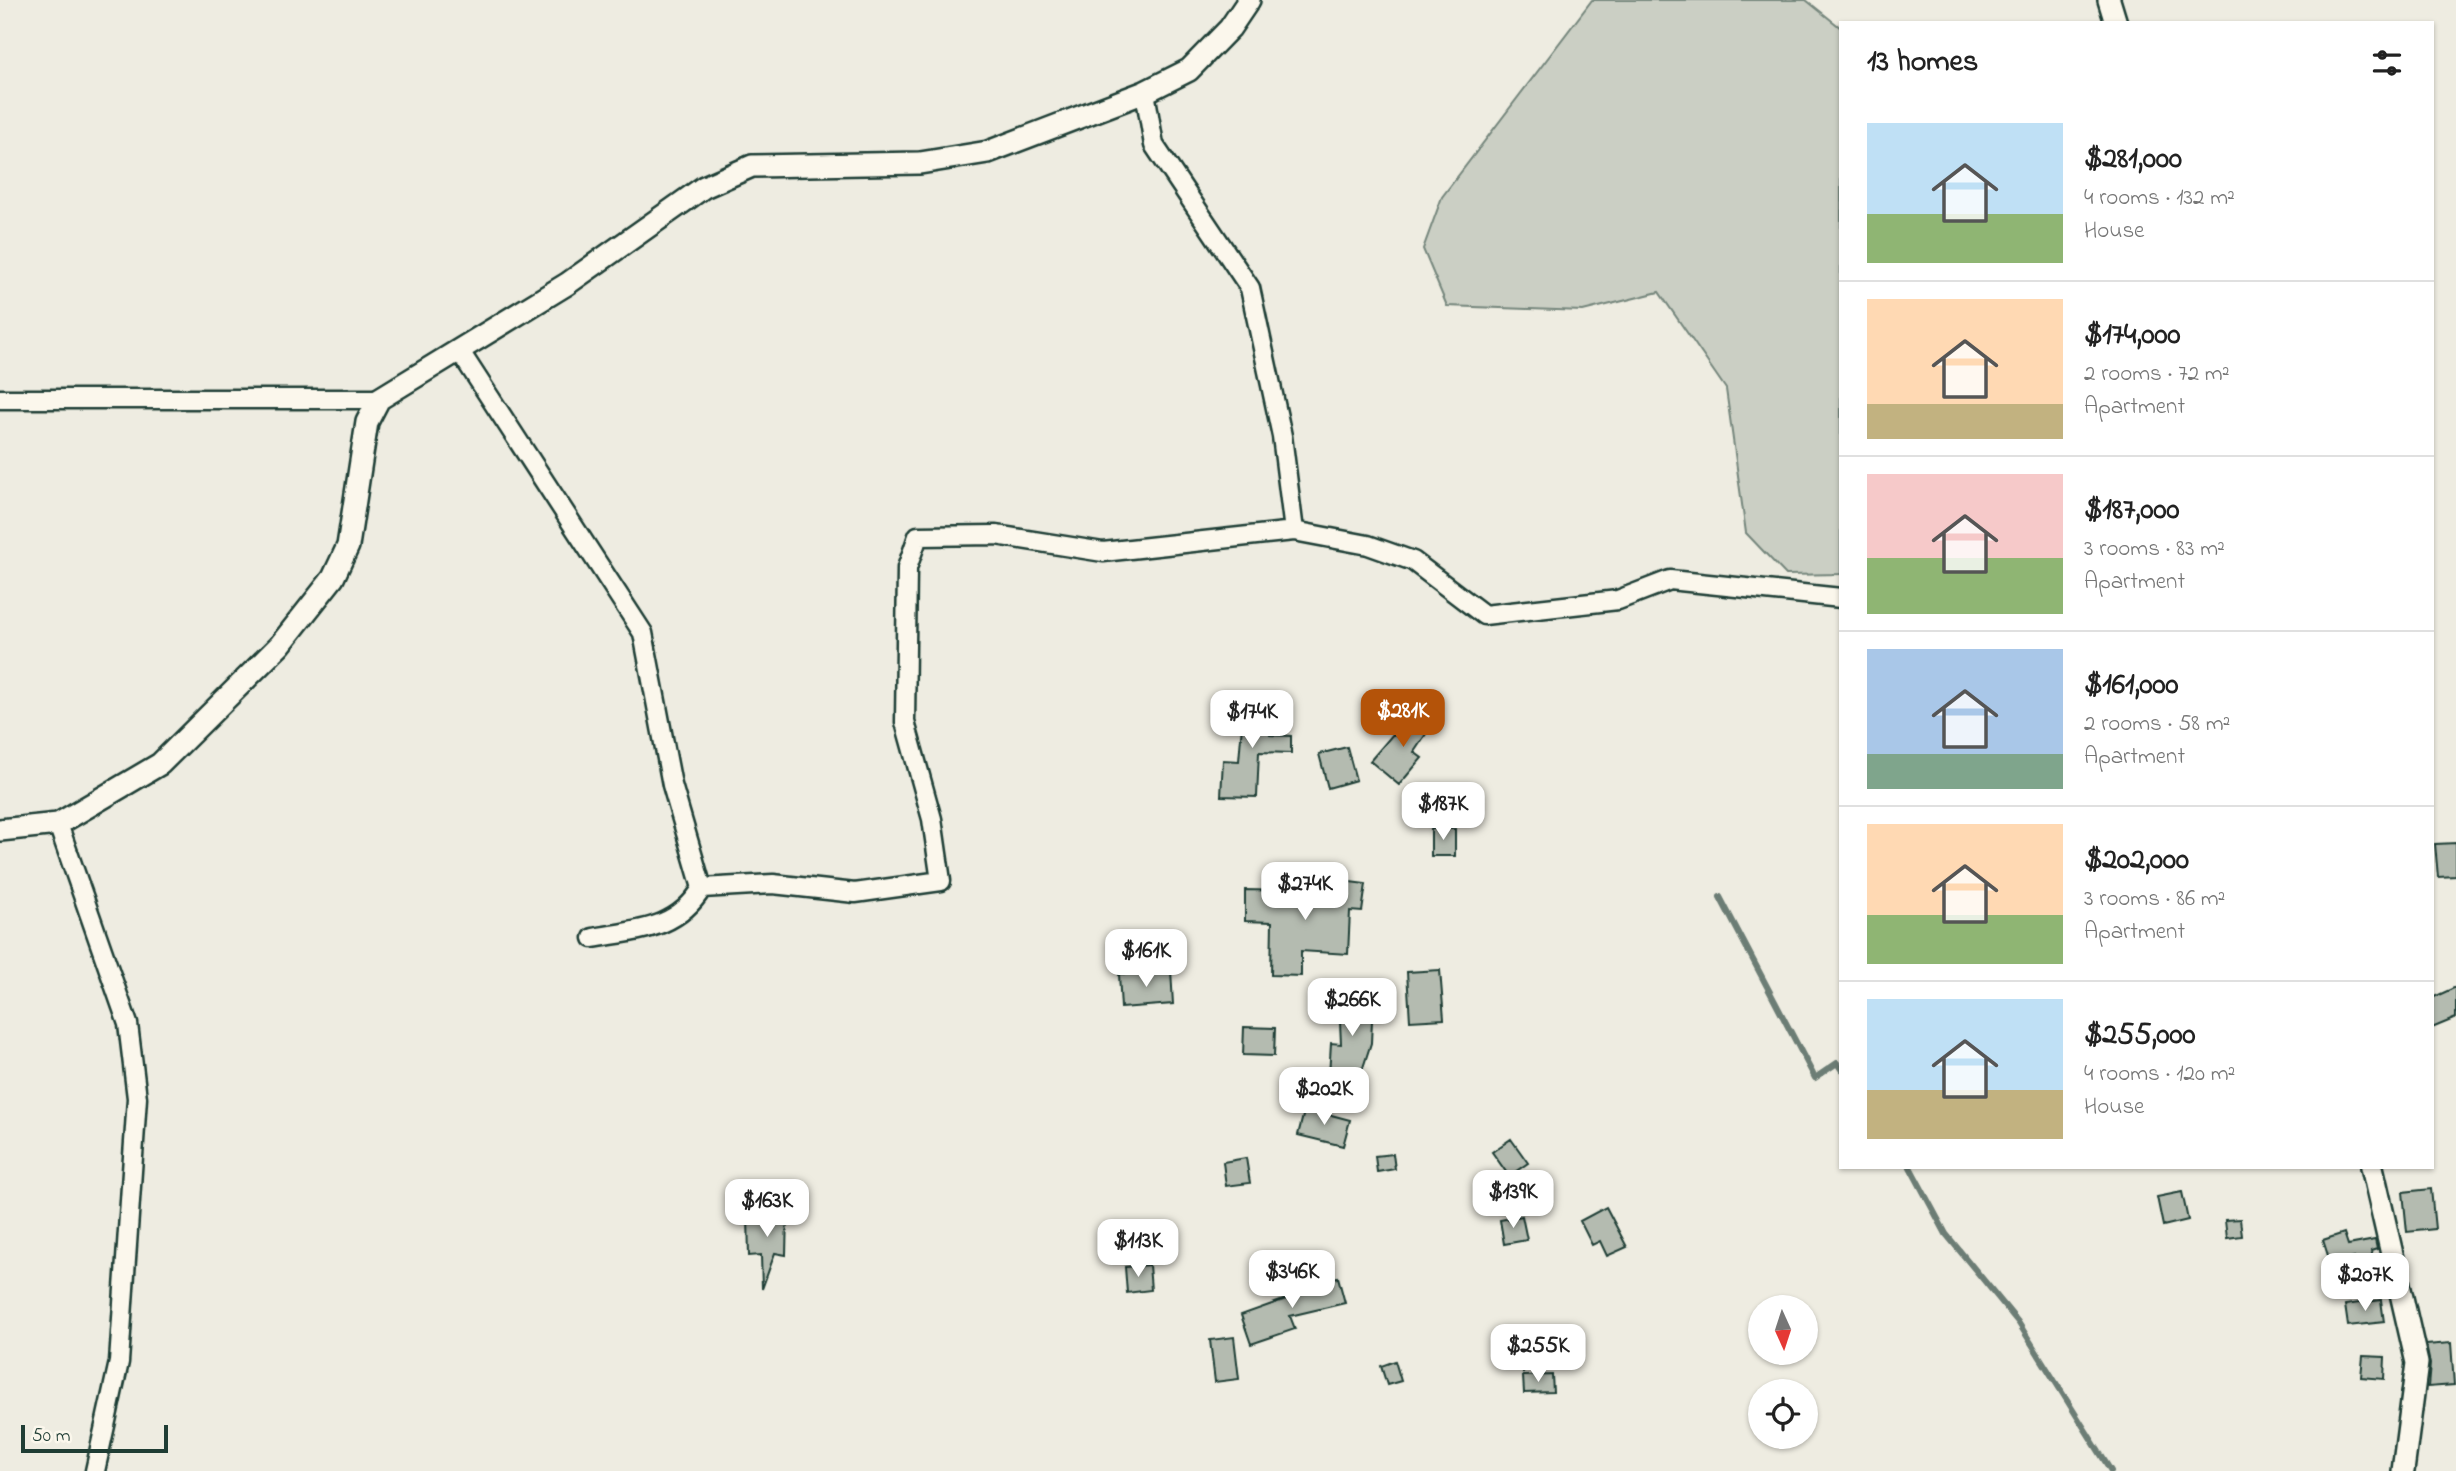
<!DOCTYPE html>
<html lang="en">
<head>
<meta charset="utf-8">
<style>
	:root { --surface:#fff; --page:#f6f6f6; --text:#222; --muted:#767676; --line:#e0e0e0; --accent:#b45309 }
	body { margin:0; font-family:"Indie Flower",sans-serif; background:var(--page); color:var(--text); height:100vh; display:flex; flex-direction:column; font-size:26px; white-space:nowrap }
	* { box-sizing:border-box; margin:0 }
	p { font-size:23px; color:var(--muted) }
	.icon { flex:none; width:38px; height:38px; fill:none; stroke:currentColor; stroke-width:2; stroke-linecap:round; stroke-linejoin:round }
	.map { position:relative; flex:1; overflow:hidden }
	.drawer { position:absolute; left:1839px; top:21px; width:595px; height:1148px; display:flex; flex-direction:column; background:var(--surface); border-radius:0px; box-shadow:0 2px 5px #0004 }
	.drawer>* { flex:none }
	.needle { width:46px; rotate:177deg }
	.controls { position:absolute; left:1748px; top:1295px; display:grid; gap:14px }
	.controls a { display:grid; place-items:center; width:70px; height:70px; border-radius:50%; background:var(--surface); box-shadow:0 2px 5px #0004; font-size:35px }
	.scale { position:absolute; left:21px; bottom:18px; width:147px; box-sizing:border-box; padding-left:7px; border:4px solid #1f3d34; border-top:0; font-size:19px; line-height:24px; white-space:nowrap; color:#1f3d34; -webkit-text-stroke:5px #fbf7ec; paint-order:stroke }
	.price { position:absolute; translate:-50% -60px; padding:0 16px; border-radius:14px; background:#fff; color:#222; font-size:23px; line-height:46px; filter:drop-shadow(0 2px 4px #0008) }
	.price::after { content:''; position:absolute; left:50%; top:42px; width:21px; height:16px; margin-left:-10px; background:inherit; clip-path:polygon(0 0,100% 0,50% 100%) }
	.price.current { background:var(--accent); color:#fff }
	ul { padding:0; list-style:none }
	li { display:flex; align-items:center; gap:21px; height:175px; padding:0 28px }
	li+li { border-top:2px solid var(--line) }
	li span { display:grid; place-items:center; flex:none; width:196px; height:140px; border-radius:0px; color:#555 }
	li>.icon { margin-inline-start:auto }
	span .icon { width:84px; height:84px; fill:#fffc; stroke-width:1 }
	li b { font-size:30px }
	h2 { display:flex; justify-content:space-between; align-items:center; height:84px; padding:0 28px; font-size:30px }
	.map>svg:first-child { display:block }
</style>
</head>
<body>
<div class="map">
<svg width="2456" height="1471" viewBox="0 0 2456 1471">
	<rect width="100%" height="100%" fill="#eeece1"/>
	<filter id="ink" filterUnits="userSpaceOnUse"><feTurbulence type="fractalNoise" baseFrequency=".0143" numOctaves="2"/><feDisplacementMap in="SourceGraphic" scale="14" xChannelSelector="R" yChannelSelector="G"/><feConvolveMatrix kernelMatrix="1 2 1 2 8 2 1 2 1" color-interpolation-filters="sRGB"/></filter>
	<g filter="url(#ink)">
		<!-- green -->
		<path fill="#cbcfc4" stroke="#75867c" stroke-width="2" d="M 1592,0 L 1806,0 L 1841,28 L 1841,574 L 1786,575 L 1746,533 L 1726,389 L 1659,292 L 1583,311 L 1447,306 L 1423,249 L 1442,197 Z"/>
		<g fill="none" stroke-linecap="round" stroke-linejoin="round">
			<!-- stream -->
			<path stroke="#6c7d74" stroke-width="6" d="M 1720,897 L 1815,1078 L 1837,1063 L 1841,1069
				M 1910,1167 L 1946,1234 L 2018,1322 L 2111,1471"/>
		</g>
		<!-- building -->
		<path fill="#b4bbb0" stroke="#1f3d34" stroke-width="2" d="M 1244,700 L 1271,700 L 1270,735 L 1291,736 L 1291,753 L 1259,752 L 1257,797 L 1221,796 L 1223,760 L 1239,761 Z
			M 1421,709 L 1436,719 L 1414,752 L 1422,758 L 1399,785 L 1370,761 L 1393,734 L 1400,739 Z
			M 1347,747 L 1356,780 L 1328,788 L 1319,754 Z
			M 1431,829 L 1455,829 L 1455,856 L 1431,856 Z
			M 2456,843 L 2456,876 L 2438,877 L 2435,844 Z
			M 1342,881 L 1366,884 L 1362,912 L 1350,911 L 1348,954 L 1301,951 L 1301,976 L 1271,975 L 1272,922 L 1245,921 L 1245,890 L 1340,892 Z
			M 1171,970 L 1173,1004 L 1121,1008 L 1119,974 Z
			M 1440,970 L 1444,1019 L 1410,1021 L 1407,972 Z
			M 2456,987 L 2456,1018 L 2432,1028 L 2432,998 Z
			M 1373,997 L 1371,1043 L 1360,1077 L 1329,1076 L 1331,1043 L 1341,1044 L 1339,999 Z
			M 1244,1027 L 1275,1028 L 1274,1056 L 1243,1055 Z
			M 1305,1108 L 1350,1120 L 1343,1146 L 1298,1135 Z
			M 1511,1139 L 1528,1163 L 1509,1176 L 1492,1152 Z
			M 1393,1154 L 1395,1169 L 1377,1172 L 1375,1156 Z
			M 1246,1158 L 1250,1183 L 1226,1186 L 1223,1162 Z
			M 2431,1189 L 2435,1229 L 2407,1232 L 2403,1192 Z
			M 2182,1192 L 2188,1220 L 2163,1226 L 2157,1197 Z
			M 1606,1207 L 1627,1247 L 1607,1256 L 1600,1241 L 1592,1245 L 1580,1221 Z
			M 787,1214 L 786,1255 L 775,1253 L 762,1289 L 761,1255 L 749,1256 L 748,1217 Z
			M 1522,1216 L 1527,1240 L 1504,1244 L 1500,1220 Z
			M 2240,1219 L 2242,1236 L 2227,1238 L 2225,1220 Z
			M 2344,1233 L 2348,1245 L 2375,1240 L 2377,1249 L 2371,1251 L 2373,1264 L 2355,1267 L 2354,1258 L 2331,1265 L 2323,1240 Z
			M 1149,1265 L 1151,1290 L 1127,1293 L 1125,1267 Z
			M 1338,1277 L 1345,1303 L 1290,1316 L 1295,1329 L 1251,1344 L 1241,1315 L 1303,1293 L 1301,1285 Z
			M 2381,1300 L 2384,1322 L 2348,1326 L 2345,1305 Z
			M 1234,1337 L 1239,1379 L 1215,1382 L 1210,1340 Z
			M 1533,1337 L 1546,1349 L 1523,1372 L 1522,1359 L 1517,1353 Z
			M 2451,1343 L 2454,1385 L 2428,1387 L 2430,1364 L 2426,1345 Z
			M 2363,1356 L 2385,1357 L 2384,1379 L 2361,1377 Z
			M 1395,1361 L 1401,1381 L 1387,1385 L 1381,1366 Z
			M 1552,1375 L 1553,1392 L 1524,1393 L 1523,1376 Z"/>
		<g fill="none" stroke-linecap="round" stroke-linejoin="round">
			<defs>
				<path id="minor" d="M 1145,92 L 1154,145 L 1250,288 L 1282,436 L 1294,531
					M 459,350 L 643,633 L 672,785 L 702,888 C 677,930 637,930 593,938
					M 0,399 L 379,399
					M 58,824 L 128,1024 L 137,1098 L 119,1362 L 95,1471
					M 702,888 L 773,884 L 855,893 L 941,881 L 932,819 L 905,722 L 907,568 L 918,536 L 996,535 L 1103,552 L 1294,531 L 1368,545 L 1413,561 L 1484,615 L 1618,600 L 1670,580 L 1841,598"/>
				<path id="tertiary" d="M 2109,0 L 2116,23
					M 0,830 L 58,824 L 160,764 L 280,645 L 333,578 L 348,546 L 367,422 L 379,399 L 567,284 L 704,187 L 752,166 L 920,163 L 988,152 L 1145,92 L 1189,70 L 1230,28 L 1249,0
					M 2372,1167 L 2417,1363 L 2403,1471"/>
			</defs>
			<!-- minor casing -->
			<use href="#minor" stroke="#1f3d34" stroke-width="23"/>
			<!-- tertiary casing -->
			<use href="#tertiary" stroke="#1f3d34" stroke-width="26"/>
			<!-- minor -->
			<use href="#minor" stroke="#fbf7ec" stroke-width="18"/>
			<!-- tertiary -->
			<use href="#tertiary" stroke="#fbf7ec" stroke-width="21"/>
		</g>
	</g>
</svg>
<div class="controls">
<a><svg class="needle" viewBox="-14 -14 28 28"><path d="M0-13l5 13h-10z" fill="#e53935"/><path d="M0 13l5-13h-10z" fill="#767676"/></svg></a>
<a><svg class="icon" aria-label="locate" viewBox="0 0 24 24"><circle cx="12" cy="12" r="6"/><path d="M12 2v4M12 18v4M2 12h4M18 12h4"/></svg></a>
</div>
<div class="scale">50 m</div>
<b class="price current" style="left:1403px;top:749px">$281K</b>
<b class="price" style="left:1252px;top:750px">$174K</b>
<b class="price" style="left:1443px;top:842px">$187K</b>
<b class="price" style="left:1305px;top:922px">$274K</b>
<b class="price" style="left:1146px;top:989px">$161K</b>
<b class="price" style="left:1352px;top:1038px">$266K</b>
<b class="price" style="left:1324px;top:1127px">$202K</b>
<b class="price" style="left:1513px;top:1230px">$139K</b>
<b class="price" style="left:767px;top:1239px">$163K</b>
<b class="price" style="left:1138px;top:1279px">$113K</b>
<b class="price" style="left:1292px;top:1310px">$346K</b>
<b class="price" style="left:2365px;top:1313px">$207K</b>
<b class="price" style="left:1538px;top:1384px">$255K</b>
<section class="drawer">
<h2>13 homes<svg class="icon" aria-label="filters" viewBox="0 0 24 24"><path d="M4 7h16M4 17h16"/><circle cx="9" cy="7" r="2"/><circle cx="15" cy="17" r="2"/></svg></h2>
<ul>
<li><span style="background:linear-gradient(#bfe0f5 65%,#8fb573 0)"><svg class="icon" aria-label="home" viewBox="0 0 24 24"><path d="M3 11l9-7 9 7M6 9v11h12V9"/></svg></span><div><b>$281,000</b><p>4 rooms · 132 m²</p><p>House</p></div></li>
<li><span style="background:linear-gradient(#ffd9b3 75%,#c2b280 0)"><svg class="icon" aria-label="home" viewBox="0 0 24 24"><path d="M3 11l9-7 9 7M6 9v11h12V9"/></svg></span><div><b>$174,000</b><p>2 rooms · 72 m²</p><p>Apartment</p></div></li>
<li><span style="background:linear-gradient(#f6c9c9 60%,#8fb573 0)"><svg class="icon" aria-label="home" viewBox="0 0 24 24"><path d="M3 11l9-7 9 7M6 9v11h12V9"/></svg></span><div><b>$187,000</b><p>3 rooms · 83 m²</p><p>Apartment</p></div></li>
<li><span style="background:linear-gradient(#a9c7e8 75%,#7fa58c 0)"><svg class="icon" aria-label="home" viewBox="0 0 24 24"><path d="M3 11l9-7 9 7M6 9v11h12V9"/></svg></span><div><b>$161,000</b><p>2 rooms · 58 m²</p><p>Apartment</p></div></li>
<li><span style="background:linear-gradient(#ffd9b3 65%,#8fb573 0)"><svg class="icon" aria-label="home" viewBox="0 0 24 24"><path d="M3 11l9-7 9 7M6 9v11h12V9"/></svg></span><div><b>$202,000</b><p>3 rooms · 86 m²</p><p>Apartment</p></div></li>
<li><span style="background:linear-gradient(#bfe0f5 65%,#c2b280 0)"><svg class="icon" aria-label="home" viewBox="0 0 24 24"><path d="M3 11l9-7 9 7M6 9v11h12V9"/></svg></span><div><b>$255,000</b><p>4 rooms · 120 m²</p><p>House</p></div></li>
</ul>
</section>
</div>
</body>
</html>
